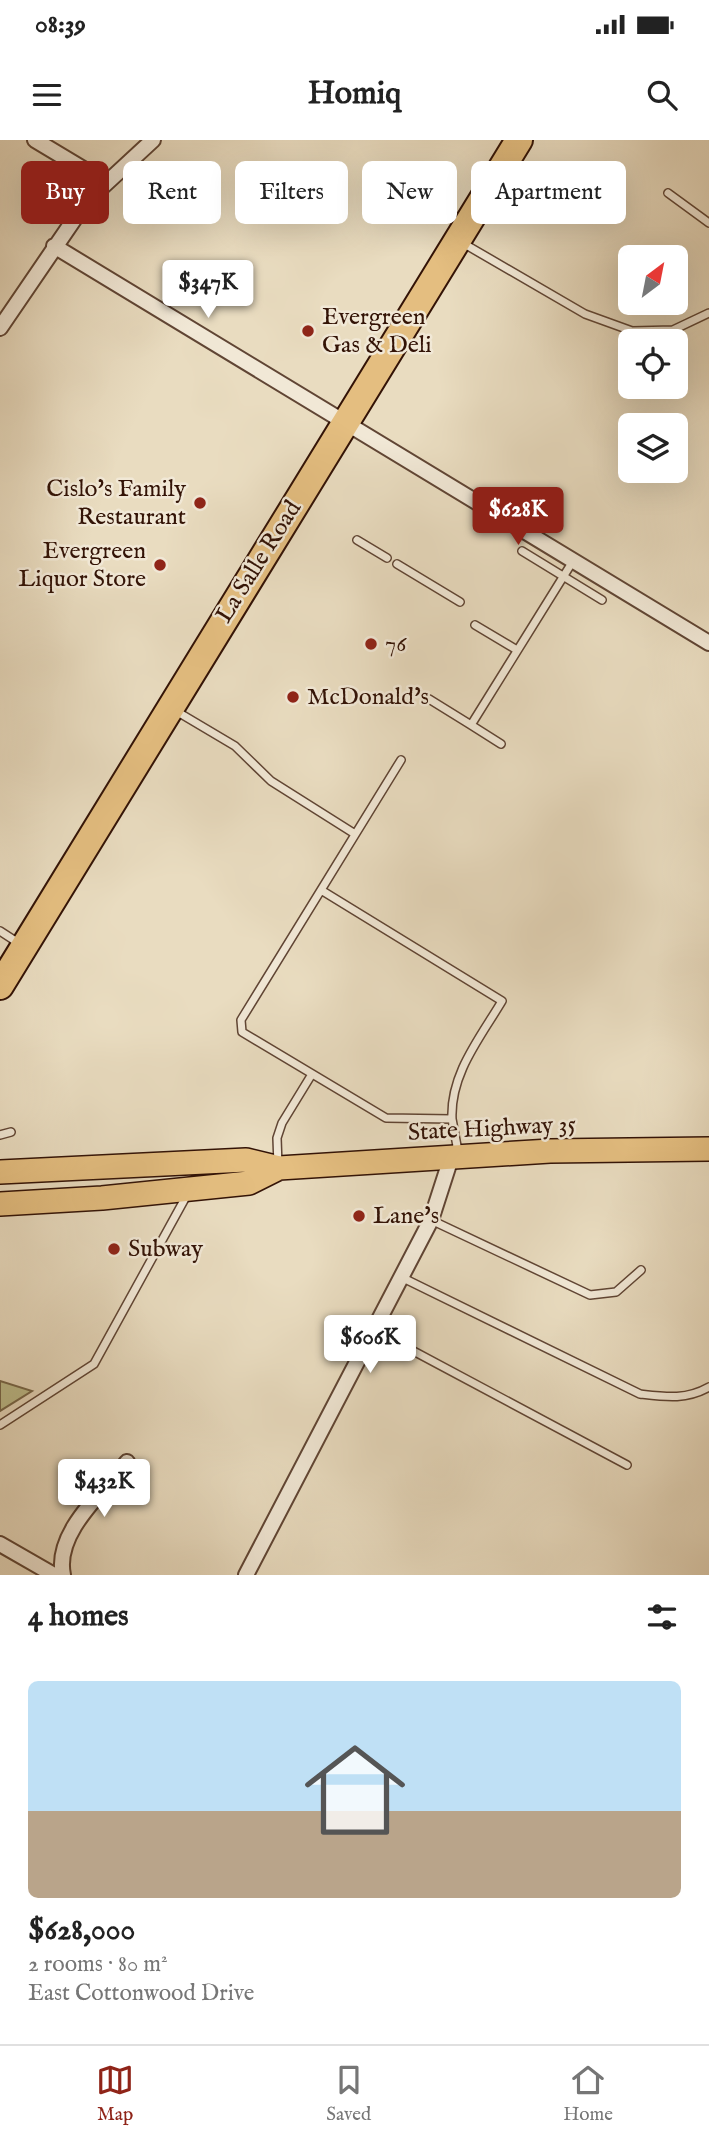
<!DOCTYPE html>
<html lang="en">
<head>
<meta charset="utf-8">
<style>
	:root { --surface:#fff; --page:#f6f6f6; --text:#222; --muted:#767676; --line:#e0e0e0; --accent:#8f2418 }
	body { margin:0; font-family:"IM FELL English",serif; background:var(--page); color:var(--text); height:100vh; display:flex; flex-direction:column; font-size:26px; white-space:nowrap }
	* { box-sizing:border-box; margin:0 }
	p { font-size:23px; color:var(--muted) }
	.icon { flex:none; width:38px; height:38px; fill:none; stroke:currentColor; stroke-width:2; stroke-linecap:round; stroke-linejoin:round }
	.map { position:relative; height:1435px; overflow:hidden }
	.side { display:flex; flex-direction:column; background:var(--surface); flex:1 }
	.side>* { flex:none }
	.hud { position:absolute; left:21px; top:21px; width:668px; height:63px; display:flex; gap:14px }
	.needle { width:46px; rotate:32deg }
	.controls { position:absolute; left:618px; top:105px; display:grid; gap:14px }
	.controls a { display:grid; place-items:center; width:70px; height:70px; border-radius:10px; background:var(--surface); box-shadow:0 7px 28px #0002; font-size:35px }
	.price { position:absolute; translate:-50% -60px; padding:0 16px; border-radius:7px; background:#fff; color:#222; font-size:23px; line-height:46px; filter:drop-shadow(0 2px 4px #0008) }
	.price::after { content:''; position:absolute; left:50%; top:42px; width:21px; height:16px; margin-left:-10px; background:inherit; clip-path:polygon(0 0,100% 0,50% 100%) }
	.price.current { background:var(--accent); color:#fff }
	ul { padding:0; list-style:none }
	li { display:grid; align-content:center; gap:14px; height:371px; padding:0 28px }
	li span { display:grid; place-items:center; height:217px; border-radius:10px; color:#555 }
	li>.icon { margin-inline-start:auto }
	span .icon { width:126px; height:126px; fill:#fffc; stroke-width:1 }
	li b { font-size:30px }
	h2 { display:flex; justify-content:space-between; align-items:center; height:84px; padding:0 28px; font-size:30px }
	.chip { padding:0 24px; border-radius:10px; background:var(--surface); box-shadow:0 7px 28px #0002; font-size:24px; line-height:63px }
	.chip.current { background:var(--accent); color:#fff }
	.status { display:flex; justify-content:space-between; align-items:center; height:49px; padding:0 35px; background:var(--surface); direction:ltr }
	.status svg { height:19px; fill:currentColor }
	header { display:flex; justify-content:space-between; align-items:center; height:91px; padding:0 28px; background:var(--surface); font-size:32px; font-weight:700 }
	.tab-bar { display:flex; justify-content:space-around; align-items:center; height:98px; border-top:2px solid var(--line); background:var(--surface); font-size:19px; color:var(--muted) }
	.tab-bar a { display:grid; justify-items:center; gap:4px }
	.tab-bar .current { color:var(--accent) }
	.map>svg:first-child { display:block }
</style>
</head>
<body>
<div class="status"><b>08:39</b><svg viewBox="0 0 49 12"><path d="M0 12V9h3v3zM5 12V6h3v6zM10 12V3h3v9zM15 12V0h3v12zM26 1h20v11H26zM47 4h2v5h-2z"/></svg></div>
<header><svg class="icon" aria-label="menu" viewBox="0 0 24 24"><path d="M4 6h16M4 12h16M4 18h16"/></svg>Homiq<svg class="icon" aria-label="search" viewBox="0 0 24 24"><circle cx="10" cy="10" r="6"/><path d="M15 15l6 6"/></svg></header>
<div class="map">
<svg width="709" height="1435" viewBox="0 0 709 1435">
	<rect width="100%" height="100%" fill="#e9dcc0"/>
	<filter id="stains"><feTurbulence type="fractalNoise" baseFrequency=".00286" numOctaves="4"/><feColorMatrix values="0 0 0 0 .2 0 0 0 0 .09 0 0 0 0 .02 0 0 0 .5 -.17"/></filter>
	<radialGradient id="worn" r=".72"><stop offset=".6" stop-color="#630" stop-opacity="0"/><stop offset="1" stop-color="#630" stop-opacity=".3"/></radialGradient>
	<!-- green -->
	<path fill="#bebe8d" stroke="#78684a" stroke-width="2" d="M 0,1241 L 32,1251 L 0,1271 Z"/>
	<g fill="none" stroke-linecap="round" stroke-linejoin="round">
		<defs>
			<path id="lane" d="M 668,53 L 709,83
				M 461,102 L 585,174 L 632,191 L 673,190 L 709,173
				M 357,400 L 387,418
				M 522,411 L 602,460
				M 397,424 L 460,462
				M 475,485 L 517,510
				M 429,559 L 471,585 L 573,421
				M 176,571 L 235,606 L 271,641 L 355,694
				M 471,585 L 501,604
				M 401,620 L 241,880 L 242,892 L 386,978 L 452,979 L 457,1006 L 453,1013
				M 321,750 L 502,861 C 480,898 450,934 452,979
				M 0,791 L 20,804
				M 0,995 L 11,992
				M 278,1026 L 277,998 L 282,983 L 312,934
				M 431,1080 L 590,1155 L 616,1152 L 641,1130
				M 401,1137 L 640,1254 C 666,1257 686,1260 709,1247
				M 374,1190 L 627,1325
				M 0,1285 L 94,1224 L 188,1053"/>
			<path id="street" d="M 35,0 L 105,42
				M 54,106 L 709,503
				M 0,188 L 86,62 L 153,0
				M 0,1404 L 54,1435
				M 63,1435 C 54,1393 103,1352 127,1322
				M 246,1435 L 431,1080 L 451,1018"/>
			<path id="primary" d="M 0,1032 L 246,1020 L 279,1028 L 550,1011 L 709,1009
				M 0,1064 L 102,1058 L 249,1043 L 279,1028"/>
			<path id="highway" d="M 0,846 L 519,0"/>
		</defs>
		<!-- lane casing -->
		<use href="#lane" stroke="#604534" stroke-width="10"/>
		<!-- street casing -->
		<use href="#street" stroke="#604534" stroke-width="18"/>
		<!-- primary casing -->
		<use href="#primary" stroke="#331306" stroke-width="26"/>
		<!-- highway casing -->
		<use href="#highway" stroke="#331306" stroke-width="30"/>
		<!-- lane -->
		<use href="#lane" stroke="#f1e8d6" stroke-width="7"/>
		<!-- street -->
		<use href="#street" stroke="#f1e8d6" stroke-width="14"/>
		<!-- primary -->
		<use href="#primary" stroke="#e4be80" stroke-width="23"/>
		<!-- highway -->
		<use href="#highway" stroke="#e4be80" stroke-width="26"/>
	</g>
	<!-- markers -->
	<g fill="#8f2418" stroke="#f1e8d6" stroke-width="2.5">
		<circle cx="308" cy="191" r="7"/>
		<circle cx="200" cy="363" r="7"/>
		<circle cx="160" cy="425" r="7"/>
		<circle cx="371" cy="504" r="7"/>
		<circle cx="293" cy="557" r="7"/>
		<circle cx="359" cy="1076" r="7"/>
		<circle cx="114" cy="1109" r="7"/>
	</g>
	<g text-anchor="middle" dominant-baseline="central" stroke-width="5" stroke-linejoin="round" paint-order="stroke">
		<!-- poi labels -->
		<g font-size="24" fill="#331306" stroke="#f1e8d6" text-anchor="start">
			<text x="322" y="177">Evergreen<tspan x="322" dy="28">Gas &amp; Deli</tspan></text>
			<text x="186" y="349" text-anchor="end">Cislo's Family<tspan x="186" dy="28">Restaurant</tspan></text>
			<text x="146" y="411" text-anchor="end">Evergreen<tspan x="146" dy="28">Liquor Store</tspan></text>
			<text x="385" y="504">76</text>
			<text x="307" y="557">McDonald's</text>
			<text x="373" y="1076">Lane's</text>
			<text x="128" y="1109">Subway</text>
		</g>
		<!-- street labels -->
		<g font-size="24" fill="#331306" stroke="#f1e8d6">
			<text transform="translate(259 422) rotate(-58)">La Salle Road</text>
			<text transform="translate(492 989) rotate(-3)">State Highway 35</text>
		</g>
	</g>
	<rect width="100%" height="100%" filter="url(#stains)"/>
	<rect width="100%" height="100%" fill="url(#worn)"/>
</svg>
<div class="controls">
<a><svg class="needle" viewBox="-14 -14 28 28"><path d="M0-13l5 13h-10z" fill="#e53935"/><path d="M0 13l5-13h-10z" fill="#767676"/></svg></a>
<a><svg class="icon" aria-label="locate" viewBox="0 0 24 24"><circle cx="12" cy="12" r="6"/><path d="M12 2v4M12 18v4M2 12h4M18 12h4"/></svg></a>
<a><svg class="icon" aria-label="layers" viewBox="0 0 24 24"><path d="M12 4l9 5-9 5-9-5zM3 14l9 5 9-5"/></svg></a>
</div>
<b class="price" style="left:208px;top:180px">$347K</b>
<b class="price current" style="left:518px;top:407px">$628K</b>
<b class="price" style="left:370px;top:1235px">$606K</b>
<b class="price" style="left:104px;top:1379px">$432K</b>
<div class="hud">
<a class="chip current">Buy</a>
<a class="chip">Rent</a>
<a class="chip">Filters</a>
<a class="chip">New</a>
<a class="chip">Apartment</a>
</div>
</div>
<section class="side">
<h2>4 homes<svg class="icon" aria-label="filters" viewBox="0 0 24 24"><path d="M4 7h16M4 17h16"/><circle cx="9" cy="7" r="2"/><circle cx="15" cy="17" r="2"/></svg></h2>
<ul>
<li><span style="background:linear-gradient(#bfe0f5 60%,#b9a48a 0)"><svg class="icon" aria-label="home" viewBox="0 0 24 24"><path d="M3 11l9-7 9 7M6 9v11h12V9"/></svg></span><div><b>$628,000</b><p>2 rooms · 80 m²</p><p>East Cottonwood Drive</p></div></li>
</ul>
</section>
<nav class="tab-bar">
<a class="current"><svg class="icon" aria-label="map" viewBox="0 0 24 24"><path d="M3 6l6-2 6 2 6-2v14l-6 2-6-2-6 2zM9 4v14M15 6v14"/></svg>Map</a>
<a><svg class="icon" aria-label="saved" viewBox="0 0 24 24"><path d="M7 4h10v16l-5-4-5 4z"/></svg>Saved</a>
<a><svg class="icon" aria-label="home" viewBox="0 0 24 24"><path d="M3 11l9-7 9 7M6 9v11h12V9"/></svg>Home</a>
</nav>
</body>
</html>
